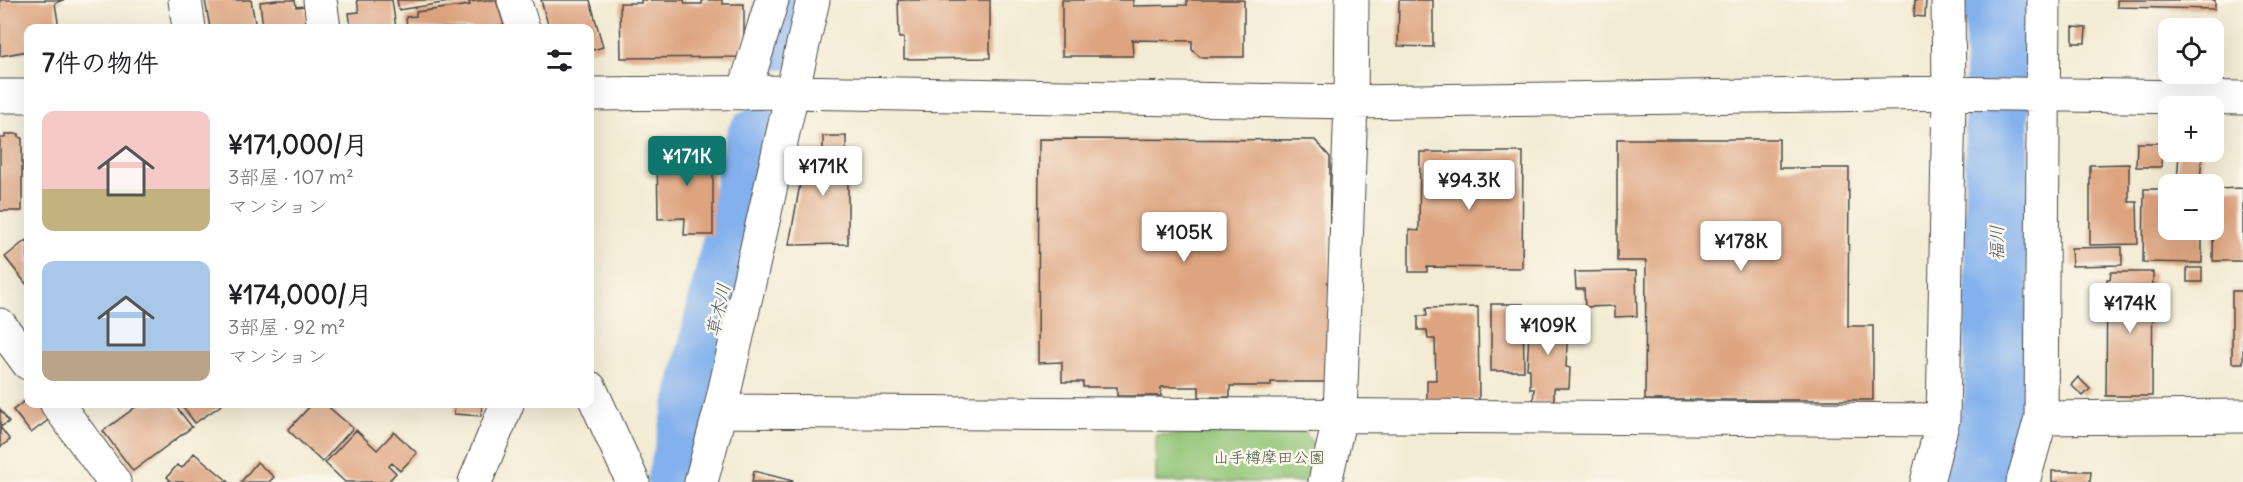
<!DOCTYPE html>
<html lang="ja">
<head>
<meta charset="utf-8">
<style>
	:root { --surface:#fff; --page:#f2f2f2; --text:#202124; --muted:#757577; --accent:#0f766e }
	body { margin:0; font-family:Delius,"Klee One",sans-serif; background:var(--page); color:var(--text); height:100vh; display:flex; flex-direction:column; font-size:22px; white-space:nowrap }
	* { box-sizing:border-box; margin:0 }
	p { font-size:20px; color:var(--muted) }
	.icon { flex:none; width:33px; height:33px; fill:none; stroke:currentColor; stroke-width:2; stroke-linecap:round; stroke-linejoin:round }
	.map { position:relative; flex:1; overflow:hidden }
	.details { position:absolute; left:24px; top:24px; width:570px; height:384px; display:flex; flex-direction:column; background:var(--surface); border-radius:12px; box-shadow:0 6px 24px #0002 }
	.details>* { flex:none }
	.fabs { position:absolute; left:2158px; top:18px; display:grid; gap:12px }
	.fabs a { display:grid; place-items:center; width:66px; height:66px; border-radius:12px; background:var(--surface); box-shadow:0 6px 24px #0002; font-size:30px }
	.price { position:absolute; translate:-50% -51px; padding:0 14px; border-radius:6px; background:#fff; color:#222; font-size:20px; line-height:39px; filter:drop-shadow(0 2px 3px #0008) }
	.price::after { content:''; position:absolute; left:50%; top:36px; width:18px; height:14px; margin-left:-9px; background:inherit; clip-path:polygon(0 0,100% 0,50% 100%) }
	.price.current { background:var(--accent); color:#fff }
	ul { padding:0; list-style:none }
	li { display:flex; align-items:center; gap:18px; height:150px; padding:0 18px }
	li span { display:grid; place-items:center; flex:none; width:168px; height:120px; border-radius:12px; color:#555 }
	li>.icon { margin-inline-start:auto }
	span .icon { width:72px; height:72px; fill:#fffc; stroke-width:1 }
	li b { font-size:26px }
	h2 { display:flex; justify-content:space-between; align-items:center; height:72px; padding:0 18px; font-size:26px }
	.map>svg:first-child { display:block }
</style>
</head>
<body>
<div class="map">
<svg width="2243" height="482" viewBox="0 0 2243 482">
	<rect width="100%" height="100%" fill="#fbf7ec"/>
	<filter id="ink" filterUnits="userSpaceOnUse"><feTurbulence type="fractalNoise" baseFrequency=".0167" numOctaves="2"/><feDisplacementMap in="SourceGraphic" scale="12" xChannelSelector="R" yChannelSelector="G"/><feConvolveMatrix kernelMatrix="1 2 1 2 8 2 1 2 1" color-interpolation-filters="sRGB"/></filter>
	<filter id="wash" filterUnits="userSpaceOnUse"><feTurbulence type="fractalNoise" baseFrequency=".008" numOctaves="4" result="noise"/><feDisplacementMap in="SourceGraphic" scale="24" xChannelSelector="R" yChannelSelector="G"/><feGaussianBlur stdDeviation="1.35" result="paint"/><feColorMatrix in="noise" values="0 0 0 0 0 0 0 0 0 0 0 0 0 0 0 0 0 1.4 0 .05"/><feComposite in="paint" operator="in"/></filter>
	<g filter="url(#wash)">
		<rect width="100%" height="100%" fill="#f3ebd3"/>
		<!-- green -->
		<path fill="#90c374" stroke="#5e7750" stroke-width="1.5" d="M 1305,432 L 1319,453 L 1311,482 L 1156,482 L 1156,435 Z"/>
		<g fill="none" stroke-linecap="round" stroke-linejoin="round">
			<!-- river -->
			<path stroke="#83b1ed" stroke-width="64" d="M 780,38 L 788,0
				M 679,482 L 758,139
				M 1973,482 L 1996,403 L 1997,0"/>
		</g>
		<g id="blocks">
			<!-- building -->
			<path fill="#dea480" d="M 0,0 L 64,0 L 55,3 L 59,28 L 28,28 L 28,51 L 0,56 Z
				M 205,0 L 251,0 L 256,28 L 210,28 Z
				M 277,0 L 295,0 L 296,7 L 305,6 L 308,28 L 263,28 L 260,2 Z
				M 357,0 L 392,0 L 396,28 L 351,28 L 349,13 L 359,12 Z
				M 397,0 L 455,0 L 455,1 L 399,10 Z
				M 486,0 L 496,0 L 504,25 L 477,28 L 407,28 L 406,17 L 416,16 L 416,12 L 470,5 L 469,2 Z
				M 541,0 L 590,0 L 603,47 L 590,51 L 590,28 L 549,28 Z
				M 641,0 L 684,0 L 685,4 L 702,4 L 702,0 L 722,0 L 723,4 L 744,4 L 744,57 L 621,58 L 620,3 L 641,3 Z
				M 898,0 L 990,0 L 990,58 L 904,59 L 904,38 L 899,38 Z
				M 1062,0 L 1133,0 L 1133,6 L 1187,5 L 1187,0 L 1244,0 L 1244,57 L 1200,57 L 1192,50 L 1192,41 L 1132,40 L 1133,56 L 1062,56 Z
				M 1399,0 L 1433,0 L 1433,47 L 1398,46 Z
				M 1915,0 L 1926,0 L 1925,17 L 1914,16 Z
				M 2117,0 L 2215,0 L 2215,9 L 2117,7 Z
				M 2073,27 L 2086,28 L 2085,43 L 2073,43 Z
				M 5,134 L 19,134 L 19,137 L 22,138 L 22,211 L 0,211 L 0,138 L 5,138 Z
				M 823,136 L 846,136 L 846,152 L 848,152 L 848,244 L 789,245 L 806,151 L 823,151 Z
				M 1039,139 L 1315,140 L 1330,157 L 1329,382 L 1271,382 L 1271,386 L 1230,386 L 1230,397 L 1199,397 L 1199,387 L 1161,387 L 1161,396 L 1117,396 L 1117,387 L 1083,387 L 1083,382 L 1062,382 L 1062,362 L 1038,363 Z
				M 1617,139 L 1779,139 L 1779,168 L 1849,168 L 1848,326 L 1873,326 L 1873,400 L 1645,400 L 1646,261 L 1617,261 Z
				M 2137,143 L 2162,143 L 2161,167 L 2136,167 Z
				M 713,146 L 713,235 L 684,235 L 685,218 L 658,219 L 657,153 L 660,153 L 660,147 Z
				M 1420,152 L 1523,152 L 1522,268 L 1427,267 L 1427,272 L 1409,272 L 1409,230 L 1419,231 Z
				M 2179,154 L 2202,155 L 2200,182 L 2203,182 L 2203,184 L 2177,184 L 2177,182 L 2196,182 L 2177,180 Z
				M 2129,164 L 2129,202 L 2137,202 L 2138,244 L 2090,245 L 2090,165 Z
				M 2243,188 L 2243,261 L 2213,261 L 2214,189 Z
				M 2144,189 L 2162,189 L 2162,192 L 2169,193 L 2169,230 L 2202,230 L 2202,263 L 2143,262 Z
				M 26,240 L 28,243 L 27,285 L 5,257 Z
				M 2122,247 L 2122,265 L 2072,266 L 2071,248 Z
				M 2187,268 L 2202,268 L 2202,282 L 2187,282 Z
				M 1636,271 L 1637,316 L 1615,317 L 1615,306 L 1585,307 L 1584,289 L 1576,289 L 1575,272 Z
				M 2111,272 L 2153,272 L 2152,396 L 2106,396 L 2107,279 L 2110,279 Z
				M 2232,291 L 2243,291 L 2243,363 L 2232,363 Z
				M 1491,304 L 1523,304 L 1524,371 L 1491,371 Z
				M 1478,307 L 1479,400 L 1427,400 L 1427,380 L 1436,380 L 1435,339 L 1428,339 L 1427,330 L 1418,330 L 1418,316 L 1427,316 L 1426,308 Z
				M 1530,314 L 1561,316 L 1561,324 L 1568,324 L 1566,367 L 1570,368 L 1569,388 L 1554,388 L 1554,402 L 1533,402 L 1534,389 L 1530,389 L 1530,369 L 1527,369 Z
				M 2078,377 L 2090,389 L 2083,396 L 2071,385 Z
				M 28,398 L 28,404 L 45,404 L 55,415 L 31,433 L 13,410 Z
				M 140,404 L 174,404 L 192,427 L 133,471 L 103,431 Z
				M 181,404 L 223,404 L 195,423 Z
				M 312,404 L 325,404 L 353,428 L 322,462 L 288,430 Z
				M 455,404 L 482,404 L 481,416 L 454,414 Z
				M 0,409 L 9,422 L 0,427 L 10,440 L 0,447 Z
				M 356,430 L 377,450 L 394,432 L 417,453 L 400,471 L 392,463 L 389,466 L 396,473 L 388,482 L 345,482 L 325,463 Z
				M 194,453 L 229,482 L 168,482 L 170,480 L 167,477 L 177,465 L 182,468 Z
				M 257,462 L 274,477 L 269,482 L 241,482 Z
				M 754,471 L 793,481 L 793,482 L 752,482 Z
				M 2052,471 L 2091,471 L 2090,482 L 2052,482 Z"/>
		</g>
	</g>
	<g filter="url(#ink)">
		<use href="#blocks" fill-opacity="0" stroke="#494844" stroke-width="1.5"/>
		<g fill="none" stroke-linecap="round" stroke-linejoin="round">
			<defs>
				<path id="minor" d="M 185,0 L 189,28
					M 320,0 L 324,28
					M 514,0 L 523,28
					M 744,93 L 772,0
					M 590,94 L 792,92 L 1351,102 L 1949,93 L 2243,98
					M 0,96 L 28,96
					M 0,325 L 28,363
					M 590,388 L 633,482
					M 57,404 L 114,482
					M 720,411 L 1943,420
					M 2041,418 L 2243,416
					M 475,482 L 507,404
					M 701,482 L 720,411 L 813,0
					M 1325,482 L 1340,416 L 1351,102 L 1352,0
					M 1927,482 L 1943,420 L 1949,93 L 1948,0
					M 2023,482 L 2041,418 L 2044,0"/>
			</defs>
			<!-- minor casing -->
			<use href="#minor" stroke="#494844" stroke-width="35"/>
			<!-- minor -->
			<use href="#minor" stroke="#fff" stroke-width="33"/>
		</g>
	</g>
	<g text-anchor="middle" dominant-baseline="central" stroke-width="5" stroke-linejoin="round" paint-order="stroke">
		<!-- park labels -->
		<g font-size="16" fill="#495941" stroke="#fbf7ec">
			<text x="1269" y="457">山手樽摩田公園</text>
		</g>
		<!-- water labels -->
		<g font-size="18" font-style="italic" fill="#4a5a6f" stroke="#fbf7ec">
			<text transform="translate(1996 243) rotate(-90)">福川</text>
			<text transform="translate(718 310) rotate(-77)">草木川</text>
		</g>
	</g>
</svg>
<div class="fabs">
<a><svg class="icon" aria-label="locate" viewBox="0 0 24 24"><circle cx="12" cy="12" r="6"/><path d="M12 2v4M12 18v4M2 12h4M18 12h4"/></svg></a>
<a>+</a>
<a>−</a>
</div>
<b class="price current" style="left:687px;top:187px">¥171K</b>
<b class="price" style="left:823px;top:197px">¥171K</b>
<b class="price" style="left:1469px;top:211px">¥94.3K</b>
<b class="price" style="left:1184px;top:263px">¥105K</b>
<b class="price" style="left:1741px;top:272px">¥178K</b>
<b class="price" style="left:2130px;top:334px">¥174K</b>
<b class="price" style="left:1548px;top:356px">¥109K</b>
<section class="details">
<h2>7件の物件<svg class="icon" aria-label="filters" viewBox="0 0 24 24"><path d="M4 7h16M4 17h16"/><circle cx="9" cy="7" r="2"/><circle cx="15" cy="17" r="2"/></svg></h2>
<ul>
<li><span style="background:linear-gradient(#f6c9c9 65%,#c2b280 0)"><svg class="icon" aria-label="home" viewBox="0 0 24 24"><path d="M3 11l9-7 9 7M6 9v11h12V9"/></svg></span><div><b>¥171,000/月</b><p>3部屋 · 107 m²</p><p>マンション</p></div></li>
<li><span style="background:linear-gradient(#a9c7e8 75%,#b9a48a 0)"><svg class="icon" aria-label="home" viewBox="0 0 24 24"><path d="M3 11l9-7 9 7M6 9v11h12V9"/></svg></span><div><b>¥174,000/月</b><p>3部屋 · 92 m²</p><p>マンション</p></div></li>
</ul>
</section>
</div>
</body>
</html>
